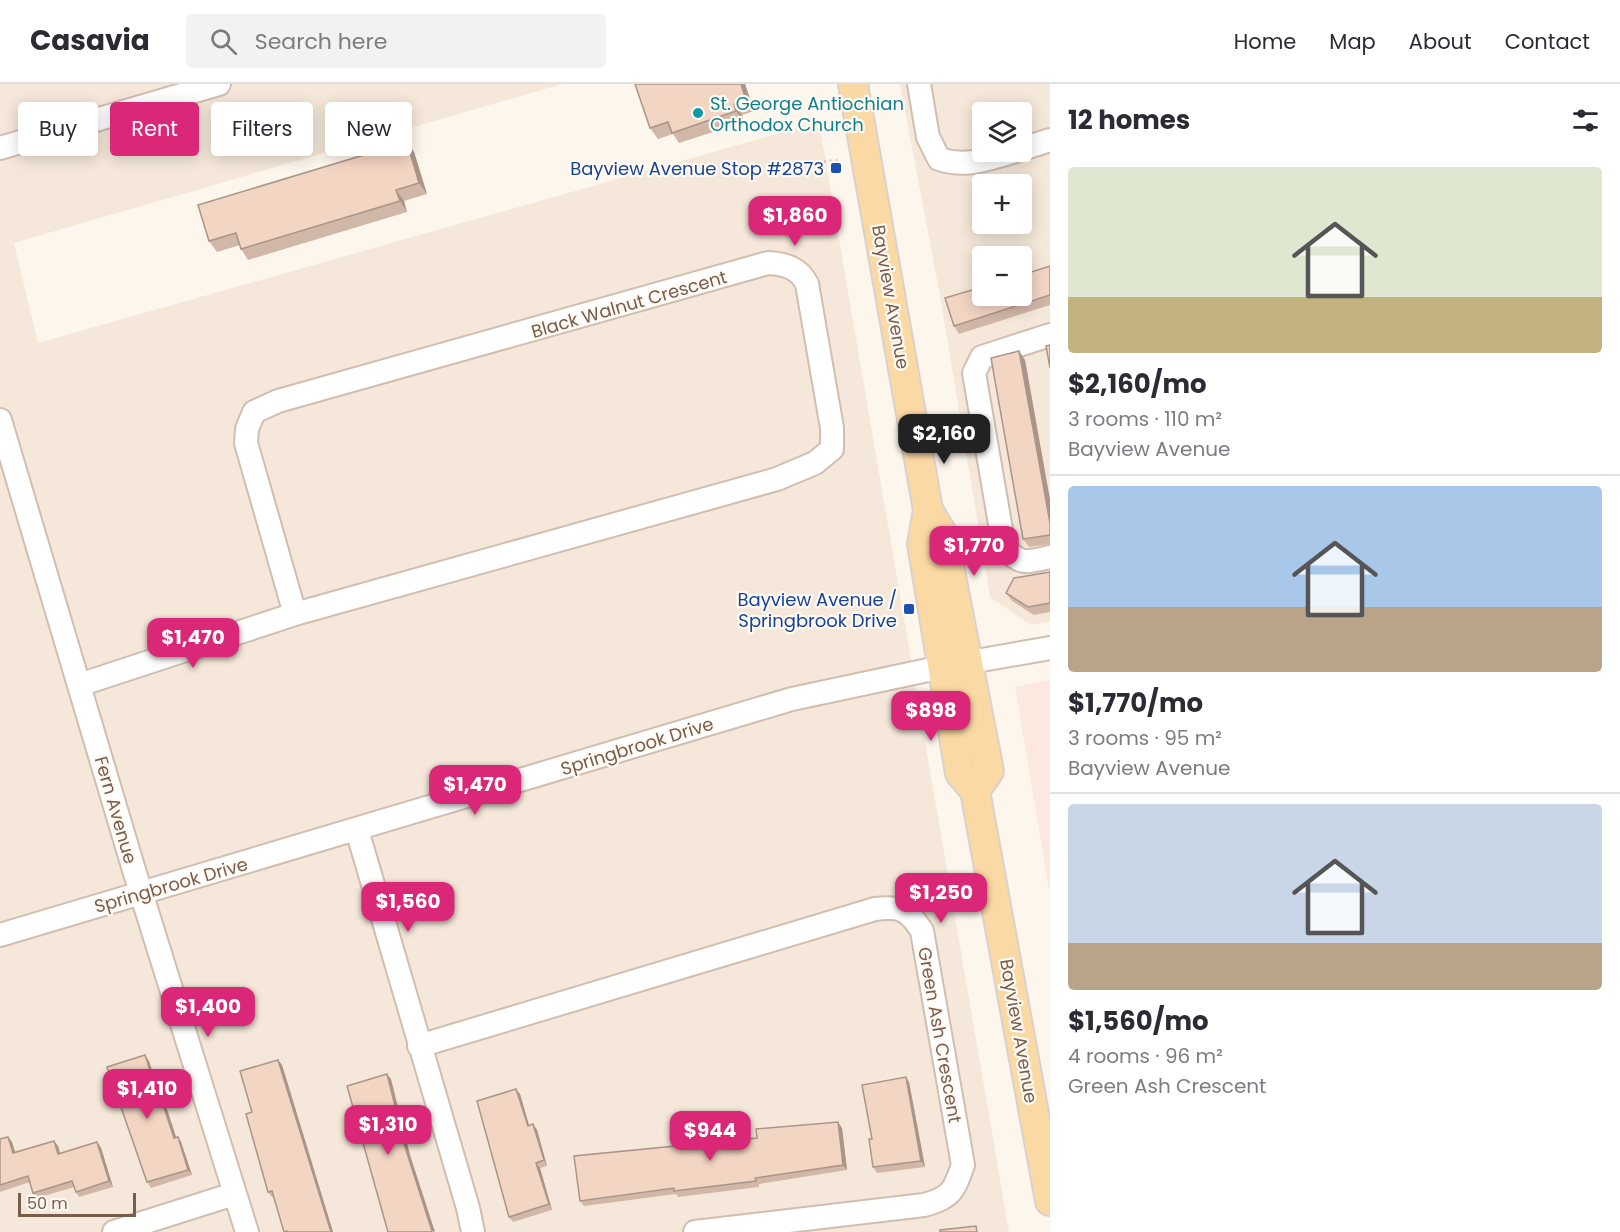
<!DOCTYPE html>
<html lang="en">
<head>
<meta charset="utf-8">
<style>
	:root { --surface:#fff; --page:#f2f2f3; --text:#2b2b33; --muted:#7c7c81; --line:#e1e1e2; --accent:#db2777 }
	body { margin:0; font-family:Poppins,sans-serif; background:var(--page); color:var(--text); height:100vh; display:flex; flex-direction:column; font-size:22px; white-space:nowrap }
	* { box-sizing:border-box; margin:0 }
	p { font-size:20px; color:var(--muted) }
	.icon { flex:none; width:33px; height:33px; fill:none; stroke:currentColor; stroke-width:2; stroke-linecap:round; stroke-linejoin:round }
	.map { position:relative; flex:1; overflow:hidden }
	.panel { display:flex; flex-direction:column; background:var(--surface); width:570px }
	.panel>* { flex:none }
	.top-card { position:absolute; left:18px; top:18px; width:570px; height:54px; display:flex; gap:12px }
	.controls { position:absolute; left:972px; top:18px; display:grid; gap:12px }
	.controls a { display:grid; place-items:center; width:60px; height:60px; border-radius:6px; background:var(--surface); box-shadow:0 3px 15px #0003; font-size:30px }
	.scale { position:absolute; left:18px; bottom:15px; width:118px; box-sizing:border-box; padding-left:6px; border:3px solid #7a5c4d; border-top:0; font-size:16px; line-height:21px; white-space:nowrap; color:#7a5c4d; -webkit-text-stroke:4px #fffaf3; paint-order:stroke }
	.price { position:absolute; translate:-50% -51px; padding:0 14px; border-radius:12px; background:var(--accent); color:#fff; font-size:20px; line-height:39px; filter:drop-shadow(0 2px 3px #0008) }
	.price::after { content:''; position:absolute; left:50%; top:36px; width:18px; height:14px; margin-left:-9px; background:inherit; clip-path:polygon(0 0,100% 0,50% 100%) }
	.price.current { background:#222; color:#fff }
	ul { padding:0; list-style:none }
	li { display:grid; align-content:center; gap:12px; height:318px; padding:0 18px }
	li+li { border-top:2px solid var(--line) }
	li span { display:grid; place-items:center; height:186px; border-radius:6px; color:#555 }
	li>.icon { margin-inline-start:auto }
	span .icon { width:108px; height:108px; fill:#fffc; stroke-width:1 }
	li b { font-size:26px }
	h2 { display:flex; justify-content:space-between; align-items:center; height:72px; padding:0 18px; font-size:26px }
	.pill { padding:0 21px; border-radius:6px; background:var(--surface); box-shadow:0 3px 15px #0003; font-size:21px; line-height:54px }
	.pill.current { background:var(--accent); color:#fff }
	header { display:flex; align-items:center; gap:36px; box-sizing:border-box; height:84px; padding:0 30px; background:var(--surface); border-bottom:2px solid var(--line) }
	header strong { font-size:28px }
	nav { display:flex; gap:33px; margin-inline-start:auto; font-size:21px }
	.search { width:420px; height:54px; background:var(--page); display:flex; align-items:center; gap:15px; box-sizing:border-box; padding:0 21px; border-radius:6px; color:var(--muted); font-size:22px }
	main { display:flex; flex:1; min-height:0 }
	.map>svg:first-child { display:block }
</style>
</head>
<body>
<header>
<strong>Casavia</strong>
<div class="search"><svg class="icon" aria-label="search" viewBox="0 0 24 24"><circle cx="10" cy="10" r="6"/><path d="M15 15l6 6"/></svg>Search here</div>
<nav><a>Home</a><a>Map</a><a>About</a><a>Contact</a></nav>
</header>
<main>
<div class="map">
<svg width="1050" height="1148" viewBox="0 0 1050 1148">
	<rect width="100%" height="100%" fill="#fdf6ec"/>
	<!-- residential -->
	<path fill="#f5e8da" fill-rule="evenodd" d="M 0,0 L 562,0 L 14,159 L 38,259 L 819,38 L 1009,1148 L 0,1148 Z
		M 900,0 L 1050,0 L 1050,538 L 1031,541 L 990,513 L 939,206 ZM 982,28 L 1022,28 L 1022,68 L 982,68 ZM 982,100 L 1022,100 L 1022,140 L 982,140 ZM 982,172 L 1022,172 L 1022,212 L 982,212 Z"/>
	<!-- commercial -->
	<path fill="#fde8e0" d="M 1050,596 L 1050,811 L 1015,603 Z"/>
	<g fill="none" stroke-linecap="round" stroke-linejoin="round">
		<defs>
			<path id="minor" d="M 919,0 L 928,53 L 939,75 C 966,84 987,75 1013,68
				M 0,64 L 219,0
				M 1022,65 L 1050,56
				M 1050,251 L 982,273 L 974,289 L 1004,463 C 1021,482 1026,478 1050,473
				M 0,336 L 134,786 L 247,1148
				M 79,601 L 295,530 L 777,395 L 815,379 L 832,365 L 832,344 L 807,200 C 799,184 786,180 768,179 L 278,317 L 254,328 L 247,345 L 246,359 L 295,530
				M 357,746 L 468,1124 L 473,1148
				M 0,851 L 792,615 L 942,583 L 1050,564
				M 419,962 L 875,825 C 901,822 908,825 922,847 L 963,1081 C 954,1107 951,1114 924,1121 L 695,1148
				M 114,1148 L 234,1110"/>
			<path id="major" d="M 853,0 L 928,426 L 922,460 L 960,689 L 975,707 L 1050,1117
				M 928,426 L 943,451 L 989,687 L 975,707"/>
		</defs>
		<!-- minor casing -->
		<use href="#minor" stroke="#d1beb0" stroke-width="26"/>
		<!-- major casing -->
		<use href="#major" stroke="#dad1cd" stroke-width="32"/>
		<!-- path -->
		<path stroke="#d9b8a5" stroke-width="3" stroke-dasharray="1.5 4.5" stroke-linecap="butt" d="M 818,78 L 839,76
			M 785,151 L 828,138"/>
		<!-- minor -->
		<use href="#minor" stroke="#fff" stroke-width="22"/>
		<!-- major -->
		<use href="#major" stroke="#fbd9a5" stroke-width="28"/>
	</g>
	<!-- wall -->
	<path fill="#d1b7a8" d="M 635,0 L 745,0 L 754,27 L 742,31 L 744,38 L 679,59 L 673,50 L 658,55 L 650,44 Z
		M 407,58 L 414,68 L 427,110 L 404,117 L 407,128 L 248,176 L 241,165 L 240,161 L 217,168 L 209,157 Z
		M 1050,182 L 1050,221 L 959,250 L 954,242 Z
		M 1019,267 L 1025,276 L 1050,416 L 1050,460 L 1029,463 L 1023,455 Z
		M 1050,488 L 1050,528 L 1034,531 L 1012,517 L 1006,509 Z
		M 278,976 L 282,981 L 333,1148 L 284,1148 L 274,1113 L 272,1113 L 268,1108 L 252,1028 Z
		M 149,977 L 160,1011 L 164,1016 L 176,1053 L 178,1053 L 181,1058 L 192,1091 L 151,1104 L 147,1098 Z
		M 909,998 L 925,1083 L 877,1089 L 873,1083 Z
		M 520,1010 L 529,1042 L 533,1040 L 537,1046 L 547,1082 L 540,1084 L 552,1126 L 513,1138 L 509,1133 Z
		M 842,1044 L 847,1086 L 759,1100 L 759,1103 L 678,1113 L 676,1110 L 584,1122 L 580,1117 L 757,1054 Z
		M 8,1053 L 12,1058 L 15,1068 L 54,1057 L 58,1062 L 60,1070 L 97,1058 L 101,1064 L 113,1103 L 79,1113 L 76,1108 L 74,1103 L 37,1114 L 33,1109 L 30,1098 L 0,1108 L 0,1055 Z"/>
	<!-- shaded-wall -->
	<path fill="#aa9588" d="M 741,0 L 745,0 L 754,27 L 746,16 Z
		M 734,20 L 742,31 L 744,38 L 736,27 Z
		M 407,58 L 414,68 L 427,110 L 419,99 Z
		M 396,106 L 404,117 L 407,128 L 400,117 Z
		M 1019,267 L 1025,276 L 1050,416 L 1050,439 Z
		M 145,971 L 149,977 L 162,1017 L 158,1011 Z
		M 278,976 L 282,981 L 333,1148 L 331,1148 Z
		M 387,990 L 391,995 L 410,1071 L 435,1148 L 432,1147 L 406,1066 Z
		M 906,993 L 909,998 L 925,1083 L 921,1077 Z
		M 516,1005 L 520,1010 L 531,1048 L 528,1042 Z
		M 160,1011 L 164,1016 L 178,1059 L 174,1054 Z
		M 838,1038 L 842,1044 L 847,1086 L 843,1081 Z
		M 533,1040 L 537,1046 L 547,1082 L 544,1076 Z
		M 8,1053 L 12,1058 L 17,1074 L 13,1069 Z
		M 178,1053 L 181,1058 L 192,1091 L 188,1086 Z
		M 54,1057 L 58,1062 L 62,1076 L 58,1070 Z
		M 97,1058 L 101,1064 L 113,1103 L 109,1097 Z
		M 536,1079 L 540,1084 L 552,1126 L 549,1120 Z"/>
	<!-- building -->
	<path fill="#f3d5c3" stroke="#aa9588" stroke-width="1.5" d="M 635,0 L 741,0 L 746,16 L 734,20 L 736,27 L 672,49 L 668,38 L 650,44 Z
		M 407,58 L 419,99 L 396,106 L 400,117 L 241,165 L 236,149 L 209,157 L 198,121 Z
		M 1050,182 L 1050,211 L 954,242 L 945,214 L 982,203 L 982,212 L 1022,212 L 1022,191 Z
		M 1050,261 L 1050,284 L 1046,262 Z
		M 1019,267 L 1050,439 L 1050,451 L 1023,455 L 991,274 Z
		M 1050,488 L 1050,519 L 1028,523 L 1006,509 L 1014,494 Z
		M 145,971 L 158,1011 L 160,1011 L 174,1054 L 178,1053 L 188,1086 L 147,1098 L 107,983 Z
		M 278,976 L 331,1148 L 287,1148 L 287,1147 L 284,1148 L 272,1107 L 268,1108 L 246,1030 L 252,1028 L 240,987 Z
		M 387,990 L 406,1066 L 432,1147 L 430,1148 L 388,1148 L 347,1002 Z
		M 906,993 L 921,1077 L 873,1083 L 869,1055 L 872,1055 L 862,1001 Z
		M 516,1005 L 528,1042 L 533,1040 L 544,1076 L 536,1079 L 549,1120 L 509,1133 L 477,1017 Z
		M 838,1038 L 843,1081 L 755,1094 L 756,1097 L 674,1107 L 674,1104 L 580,1117 L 574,1072 L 757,1054 L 756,1045 Z
		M 8,1053 L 13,1069 L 54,1057 L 58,1070 L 97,1058 L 109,1097 L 76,1108 L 72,1097 L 33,1109 L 28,1092 L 0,1101 L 0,1055 Z
		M 976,1142 L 977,1148 L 940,1148 L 940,1146 Z"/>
	<!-- markers -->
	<circle fill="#0f9aa8" stroke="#fffaf3" stroke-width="2" cx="698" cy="29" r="6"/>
	<g fill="#1a4fb4" stroke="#fffaf3" stroke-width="2">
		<rect x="830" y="78" width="12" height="12" rx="3"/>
		<rect x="903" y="519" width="12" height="12" rx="3"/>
	</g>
	<g text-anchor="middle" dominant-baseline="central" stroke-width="4.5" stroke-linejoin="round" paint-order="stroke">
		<!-- culture labels -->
		<g font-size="18" fill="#0d838f" stroke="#fffaf3" text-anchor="start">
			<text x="710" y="19">St. George Antiochian<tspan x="710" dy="21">Orthodox Church</tspan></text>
		</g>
		<!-- transit labels -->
		<g font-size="18" fill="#164399" stroke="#fffaf3" text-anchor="end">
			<text x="824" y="84">Bayview Avenue Stop #2873</text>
			<text x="897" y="515">Bayview Avenue /<tspan x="897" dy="21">Springbrook Drive</tspan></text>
		</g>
		<!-- street labels -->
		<g font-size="18" fill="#7a5c4d" stroke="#fffaf3">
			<text transform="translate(891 213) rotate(80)">Bayview Avenue</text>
			<text transform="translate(629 220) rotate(-16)">Black Walnut Crescent</text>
			<text transform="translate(637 662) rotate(-17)">Springbrook Drive</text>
			<text transform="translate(116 726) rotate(74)">Fern Avenue</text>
			<text transform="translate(171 801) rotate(-16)">Springbrook Drive</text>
			<text transform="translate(1019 947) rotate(80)">Bayview Avenue</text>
			<text transform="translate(940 951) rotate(80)">Green Ash Crescent</text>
		</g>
	</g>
</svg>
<div class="controls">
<a><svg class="icon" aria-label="layers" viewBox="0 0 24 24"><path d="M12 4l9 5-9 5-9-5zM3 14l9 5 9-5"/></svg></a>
<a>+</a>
<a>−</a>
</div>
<div class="scale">50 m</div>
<b class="price" style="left:795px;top:163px">$1,860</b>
<b class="price current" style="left:944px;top:381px">$2,160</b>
<b class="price" style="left:974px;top:493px">$1,770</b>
<b class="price" style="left:193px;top:585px">$1,470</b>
<b class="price" style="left:931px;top:658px">$898</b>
<b class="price" style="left:475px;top:732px">$1,470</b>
<b class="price" style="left:941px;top:840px">$1,250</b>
<b class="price" style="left:408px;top:849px">$1,560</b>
<b class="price" style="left:208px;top:954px">$1,400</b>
<b class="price" style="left:147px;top:1036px">$1,410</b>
<b class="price" style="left:388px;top:1072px">$1,310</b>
<b class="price" style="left:710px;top:1078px">$944</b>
<div class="top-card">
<a class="pill">Buy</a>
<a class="pill current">Rent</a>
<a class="pill">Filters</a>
<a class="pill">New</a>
</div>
</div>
<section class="panel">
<h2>12 homes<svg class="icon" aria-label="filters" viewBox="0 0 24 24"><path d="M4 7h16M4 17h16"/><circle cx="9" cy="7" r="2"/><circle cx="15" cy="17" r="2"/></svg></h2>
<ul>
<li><span style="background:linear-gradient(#dfe7d0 70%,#c2b280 0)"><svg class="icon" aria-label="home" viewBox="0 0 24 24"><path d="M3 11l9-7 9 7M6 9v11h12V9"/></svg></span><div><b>$2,160/mo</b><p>3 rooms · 110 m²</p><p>Bayview Avenue</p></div></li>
<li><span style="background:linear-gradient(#a9c7e8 65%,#b9a48a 0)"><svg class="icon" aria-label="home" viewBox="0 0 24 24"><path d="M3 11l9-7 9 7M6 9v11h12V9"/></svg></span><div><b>$1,770/mo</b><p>3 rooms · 95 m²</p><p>Bayview Avenue</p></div></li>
<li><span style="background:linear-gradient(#c9d6e8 75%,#b9a48a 0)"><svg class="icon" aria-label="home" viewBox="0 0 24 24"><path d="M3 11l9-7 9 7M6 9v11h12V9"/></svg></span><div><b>$1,560/mo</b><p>4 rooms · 96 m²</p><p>Green Ash Crescent</p></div></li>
</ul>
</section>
</main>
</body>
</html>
